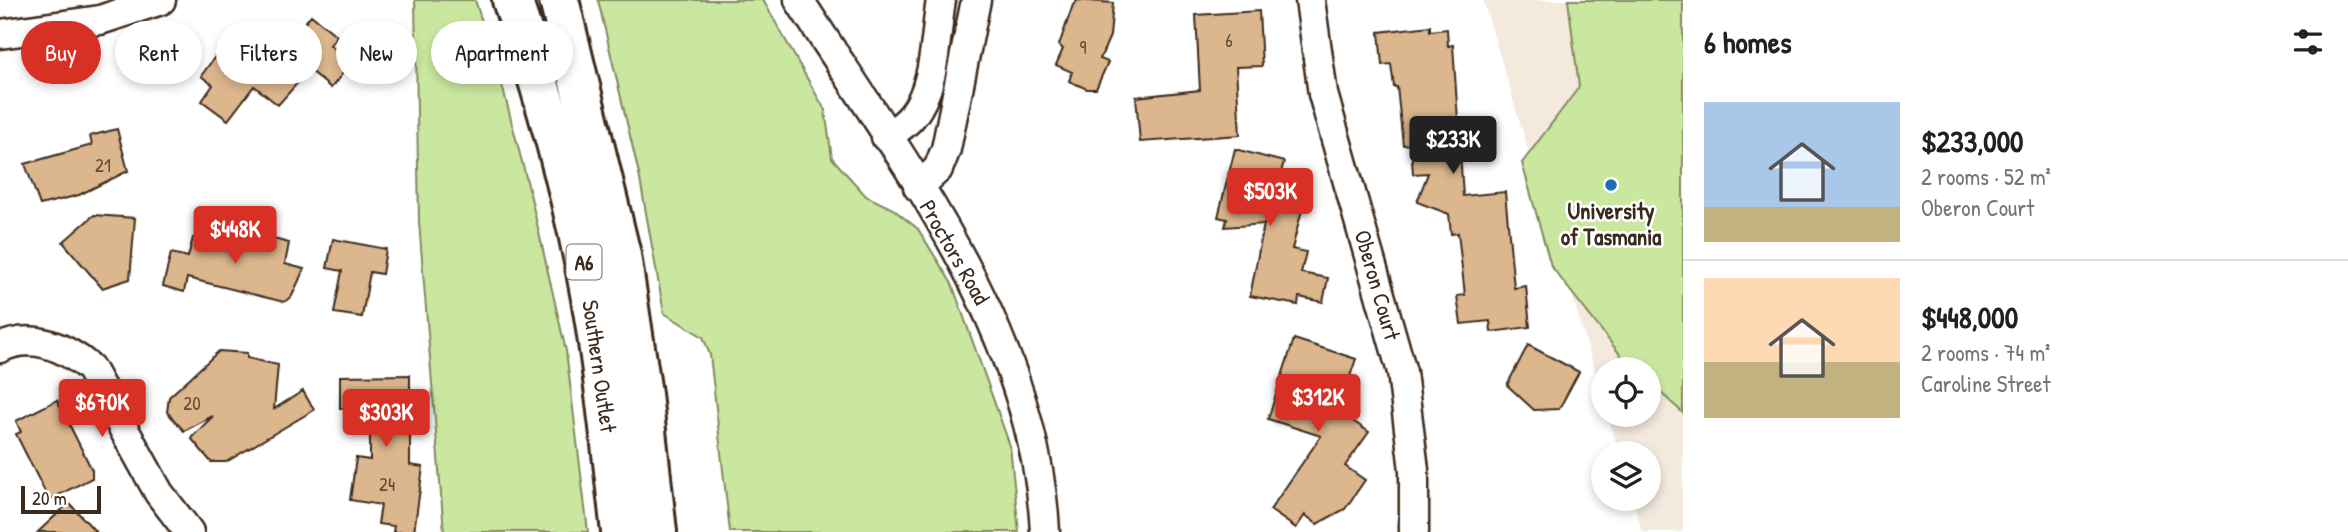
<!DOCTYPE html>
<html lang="en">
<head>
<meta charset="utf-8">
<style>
	:root { --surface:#fff; --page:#f6f6f6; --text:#202124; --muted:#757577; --line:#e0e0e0; --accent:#d93025 }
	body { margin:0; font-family:"Patrick Hand",sans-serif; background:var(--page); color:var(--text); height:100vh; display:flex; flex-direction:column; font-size:26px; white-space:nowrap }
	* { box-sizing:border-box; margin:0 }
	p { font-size:23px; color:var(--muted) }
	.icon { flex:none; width:38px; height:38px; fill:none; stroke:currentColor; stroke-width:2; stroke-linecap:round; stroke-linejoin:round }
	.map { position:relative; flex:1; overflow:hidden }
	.details { display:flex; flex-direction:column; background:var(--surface); width:665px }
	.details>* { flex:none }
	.banner { position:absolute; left:21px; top:21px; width:665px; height:63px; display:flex; gap:14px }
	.fabs { position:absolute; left:1591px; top:357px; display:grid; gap:14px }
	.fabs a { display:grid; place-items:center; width:70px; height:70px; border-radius:50%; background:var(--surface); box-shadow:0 4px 10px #0003; font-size:35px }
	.scale { position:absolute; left:21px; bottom:18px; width:80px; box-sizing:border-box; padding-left:7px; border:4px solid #3b2a1e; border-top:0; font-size:19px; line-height:24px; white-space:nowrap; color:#3b2a1e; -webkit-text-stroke:5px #fff; paint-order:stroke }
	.price { position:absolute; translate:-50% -60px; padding:0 16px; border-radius:7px; background:var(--accent); color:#fff; font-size:23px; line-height:46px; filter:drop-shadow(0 2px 4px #0008) }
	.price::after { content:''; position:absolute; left:50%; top:42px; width:21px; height:16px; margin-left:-10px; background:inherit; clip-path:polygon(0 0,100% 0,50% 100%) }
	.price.active { background:#222; color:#fff }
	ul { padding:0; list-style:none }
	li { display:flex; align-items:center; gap:21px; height:175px; padding:0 21px }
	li+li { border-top:2px solid var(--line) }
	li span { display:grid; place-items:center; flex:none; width:196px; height:140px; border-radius:0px; color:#555 }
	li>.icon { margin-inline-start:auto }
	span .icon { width:84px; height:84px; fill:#fffc; stroke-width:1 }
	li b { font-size:30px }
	h2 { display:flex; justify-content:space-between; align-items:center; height:84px; padding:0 21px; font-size:30px }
	.chip { padding:0 24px; border-radius:32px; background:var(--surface); box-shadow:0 4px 10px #0003; font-size:24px; line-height:63px }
	.chip.active { background:var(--accent); color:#fff }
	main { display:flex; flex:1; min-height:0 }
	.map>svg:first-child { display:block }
</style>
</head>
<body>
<main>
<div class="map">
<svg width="1683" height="532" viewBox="0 0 1683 532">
	<rect width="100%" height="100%" fill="#fff"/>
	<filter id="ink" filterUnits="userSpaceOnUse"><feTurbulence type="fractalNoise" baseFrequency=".0143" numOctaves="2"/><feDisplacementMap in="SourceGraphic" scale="14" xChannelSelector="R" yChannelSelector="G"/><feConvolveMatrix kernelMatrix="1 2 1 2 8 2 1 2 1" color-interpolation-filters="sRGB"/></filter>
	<g filter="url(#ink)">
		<!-- built -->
		<path fill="#f4e9dd" d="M 1483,0 L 1683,0 L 1683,532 L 1642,532 L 1633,499 L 1648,499 L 1648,453 L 1619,453 L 1608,415 L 1648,415 L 1648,369 L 1603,369 L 1603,398 Z"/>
		<!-- green -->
		<path fill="#c9e79f" stroke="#82885e" stroke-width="2" d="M 415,0 L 475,0 L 500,77 L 529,189 L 566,351 L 588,532 L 444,532 L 419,222 Z
			M 598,0 L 763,0 L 825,110 L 832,158 L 866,196 L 893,209 L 918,229 L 952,284 L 1010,446 L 1019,532 L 730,532 L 710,355 L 703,337 L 664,313 L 639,174 Z
			M 1568,0 L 1683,0 L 1683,413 L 1649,382 L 1648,369 L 1630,367 L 1551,266 L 1522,163 L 1579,87 Z"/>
		<!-- building -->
		<path fill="#dcb78d" stroke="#3b2a1e" stroke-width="2" d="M 1078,0 L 1113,3 L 1110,36 L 1100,59 L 1108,62 L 1096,89 L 1087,89 L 1069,81 L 1072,72 L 1056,65 L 1063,49 L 1059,45 L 1073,5 Z
			M 1259,11 L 1262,66 L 1236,67 L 1240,135 L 1140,142 L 1136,97 L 1200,90 L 1196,15 Z
			M 311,15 L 337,36 L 330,45 L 351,63 L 331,88 L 309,70 L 278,105 L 254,86 L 228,120 L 202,101 L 213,85 L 201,76 L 222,47 L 231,54 L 238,45 L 273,70 L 299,37 L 296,34 Z
			M 1430,26 L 1430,31 L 1447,29 L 1448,46 L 1453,45 L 1463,196 L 1505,192 L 1514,288 L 1526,286 L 1530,327 L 1491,332 L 1490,321 L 1461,324 L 1457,296 L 1465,295 L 1458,233 L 1451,234 L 1449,214 L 1417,202 L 1428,173 L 1413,174 L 1411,144 L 1403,145 L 1397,87 L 1394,87 L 1391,64 L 1382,65 L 1379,32 Z
			M 117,129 L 128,171 L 79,195 L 40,205 L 25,164 L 92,145 L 90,136 Z
			M 1235,149 L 1284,162 L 1279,179 L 1286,180 L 1283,192 L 1305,198 L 1292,249 L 1306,252 L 1301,273 L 1328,278 L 1323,302 L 1299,297 L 1298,305 L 1250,296 L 1264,224 L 1225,227 L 1227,219 L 1218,217 Z
			M 94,215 L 135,218 L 130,279 L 102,288 L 63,242 Z
			M 217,226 L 233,229 L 240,240 L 264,245 L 274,239 L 289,243 L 285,264 L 304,269 L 292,296 L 284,302 L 187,278 L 184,292 L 163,286 L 171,253 L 188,257 L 193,238 Z
			M 333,239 L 386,249 L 382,274 L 370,272 L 362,317 L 334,313 L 342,271 L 327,268 Z
			M 1294,339 L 1356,359 L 1338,411 L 1369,432 L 1345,466 L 1365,480 L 1345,509 L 1317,524 L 1305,515 L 1296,528 L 1270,510 L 1321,436 L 1268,419 Z
			M 1528,345 L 1579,372 L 1559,409 L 1534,410 L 1507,385 Z
			M 219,351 L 247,353 L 247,358 L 278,365 L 274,409 L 303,391 L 314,410 L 226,462 L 211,462 L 191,438 L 213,416 L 184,431 L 167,412 L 169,397 Z
			M 410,375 L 410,465 L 423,467 L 414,532 L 393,532 L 394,526 L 378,524 L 381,505 L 350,500 L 356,458 L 370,460 L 370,408 L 340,408 L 340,376 Z
			M 57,400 L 92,470 L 92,478 L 49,500 L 16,434 L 21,432 L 16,421 Z
			M 69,503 L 96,532 L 38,532 Z"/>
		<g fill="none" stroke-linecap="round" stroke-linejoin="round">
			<defs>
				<path id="minor" d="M 799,0 C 904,164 1035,330 1045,532
					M 1310,0 L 1323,94 L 1402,372 L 1414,470 L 1414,532
					M 0,34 L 100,20 L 161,0
					M 886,137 C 895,131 905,125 912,116 C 936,87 935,36 941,0
					M 918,187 L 938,169 L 946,149 L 976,0
					M 0,348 C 32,332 65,347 90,368 L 159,493 L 189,532"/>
				<path id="highway" d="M 512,0 C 546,99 574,201 592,304 C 605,380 612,456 621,532
					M 559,0 L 621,255 L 642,394 L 657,532"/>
			</defs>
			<!-- minor casing -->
			<use href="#minor" stroke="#3b2a1e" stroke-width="33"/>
			<!-- highway casing -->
			<use href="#highway" stroke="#3b2a1e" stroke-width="44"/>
			<!-- minor -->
			<use href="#minor" stroke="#fff" stroke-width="28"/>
			<!-- highway -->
			<use href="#highway" stroke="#fff" stroke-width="38"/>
		</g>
	</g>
	<!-- markers -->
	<circle fill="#1f6fb2" stroke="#fff" stroke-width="2.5" cx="1611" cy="185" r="7"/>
	<g text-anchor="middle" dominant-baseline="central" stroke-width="5" stroke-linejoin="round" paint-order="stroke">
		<!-- number labels -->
		<g font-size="19" fill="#634d3a">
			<text x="1229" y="40">6</text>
			<text x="1083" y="47">9</text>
			<text x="103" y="165">21</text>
			<text x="192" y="403">20</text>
			<text x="387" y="484">24</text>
		</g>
		<!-- shield labels -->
		<rect fill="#fff" stroke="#766a62" stroke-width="2" x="566.5" y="244.5" width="35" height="35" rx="5"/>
		<g font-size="21" font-weight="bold" fill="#3b2a1e">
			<text x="584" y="262">A6</text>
		</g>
		<!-- poi labels -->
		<g font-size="23" font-weight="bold" fill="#3b2a1e" stroke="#fff">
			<text x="1611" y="210">University<tspan x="1611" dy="26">of Tasmania</tspan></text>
		</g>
		<!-- street labels -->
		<g font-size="23" fill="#3b2a1e" stroke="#fff">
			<text transform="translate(955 252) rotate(60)">Proctors Road</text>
			<text transform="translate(1378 285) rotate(74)">Oberon Court</text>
			<text transform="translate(600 366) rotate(82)">Southern Outlet</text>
		</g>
	</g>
</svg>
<div class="fabs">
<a><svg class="icon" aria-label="locate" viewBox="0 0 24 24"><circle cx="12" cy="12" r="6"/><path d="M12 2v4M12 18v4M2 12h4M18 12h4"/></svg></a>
<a><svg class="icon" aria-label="layers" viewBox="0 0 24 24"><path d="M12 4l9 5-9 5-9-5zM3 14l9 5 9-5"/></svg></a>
</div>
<div class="scale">20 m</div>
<b class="price active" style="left:1453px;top:176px">$233K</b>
<b class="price" style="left:1270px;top:228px">$503K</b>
<b class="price" style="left:235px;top:266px">$448K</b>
<b class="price" style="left:1318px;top:434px">$312K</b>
<b class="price" style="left:102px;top:439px">$670K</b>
<b class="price" style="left:386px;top:449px">$303K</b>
<div class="banner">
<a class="chip active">Buy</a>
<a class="chip">Rent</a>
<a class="chip">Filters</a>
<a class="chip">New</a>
<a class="chip">Apartment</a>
</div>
</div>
<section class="details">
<h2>6 homes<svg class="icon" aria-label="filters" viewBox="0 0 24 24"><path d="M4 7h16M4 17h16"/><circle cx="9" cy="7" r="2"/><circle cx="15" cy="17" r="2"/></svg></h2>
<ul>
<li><span style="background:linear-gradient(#a9c7e8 75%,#c2b280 0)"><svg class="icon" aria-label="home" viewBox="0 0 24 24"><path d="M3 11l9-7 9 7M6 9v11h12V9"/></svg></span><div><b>$233,000</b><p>2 rooms · 52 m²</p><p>Oberon Court</p></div></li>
<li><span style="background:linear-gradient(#ffd9b3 60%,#c2b280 0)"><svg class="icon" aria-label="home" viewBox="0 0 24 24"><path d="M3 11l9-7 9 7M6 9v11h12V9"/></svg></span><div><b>$448,000</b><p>2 rooms · 74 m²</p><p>Caroline Street</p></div></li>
</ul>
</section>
</main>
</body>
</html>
